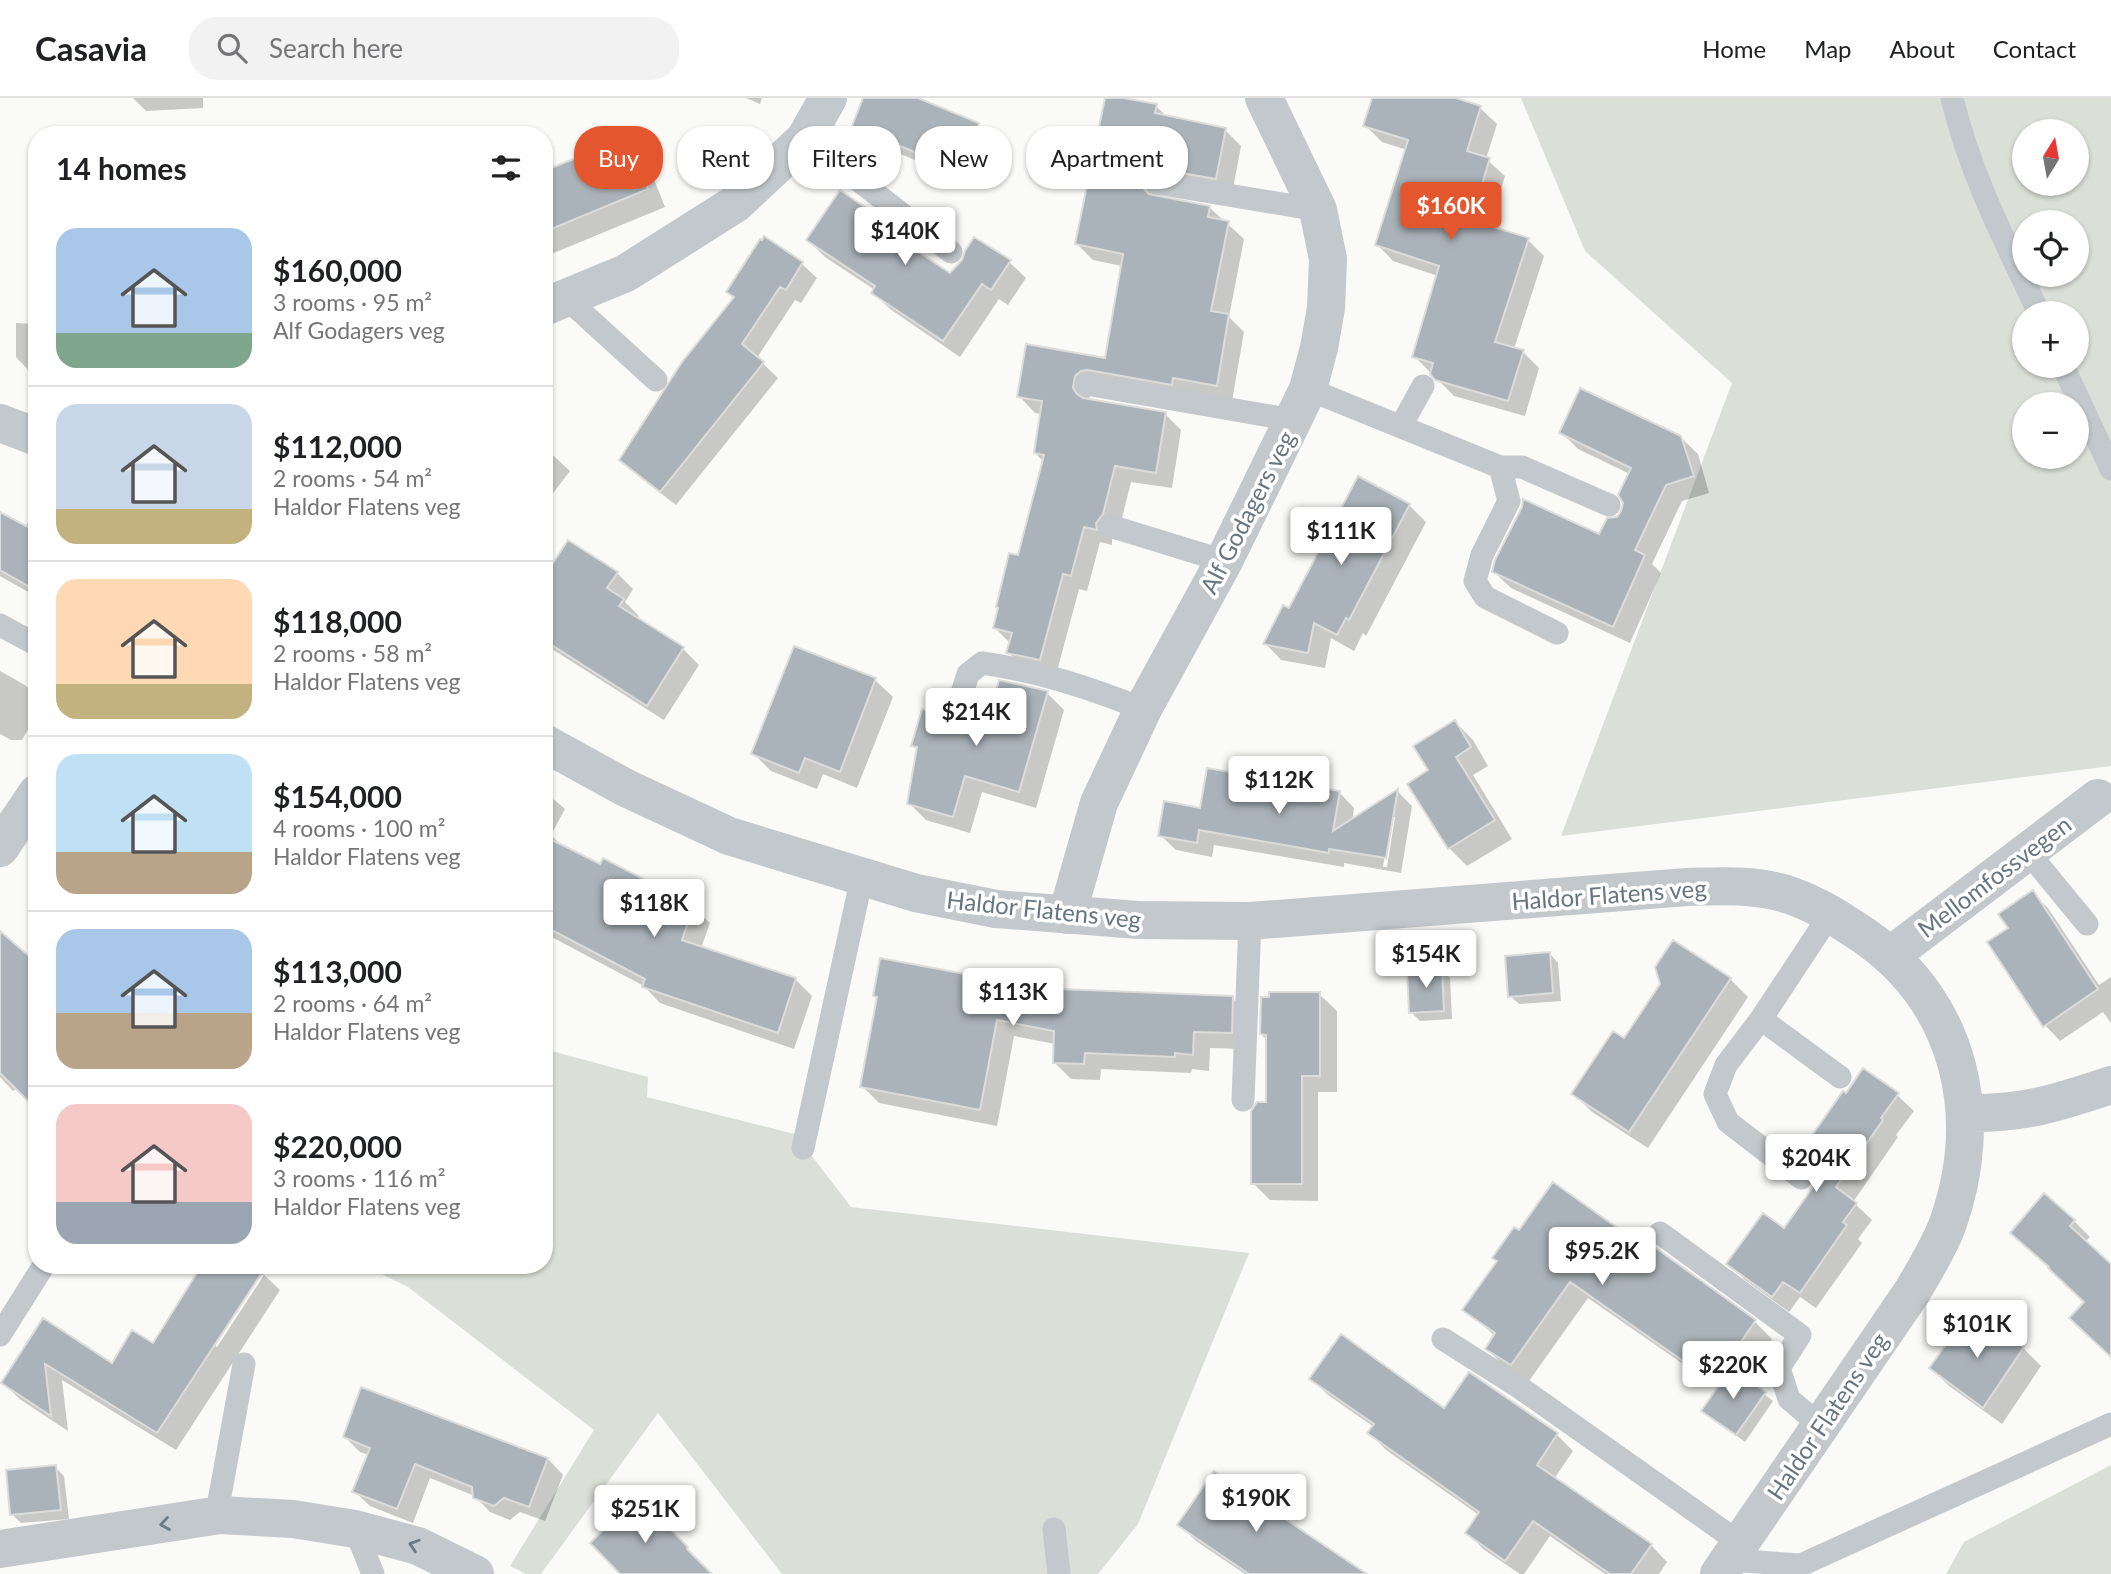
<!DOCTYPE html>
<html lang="en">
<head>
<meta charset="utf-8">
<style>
	:root { --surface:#fff; --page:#f2f2f2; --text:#202124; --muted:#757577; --line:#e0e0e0; --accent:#e4572e }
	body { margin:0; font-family:Lato,sans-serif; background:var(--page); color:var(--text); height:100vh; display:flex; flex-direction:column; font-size:26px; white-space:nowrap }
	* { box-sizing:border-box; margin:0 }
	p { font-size:23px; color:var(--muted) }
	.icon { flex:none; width:38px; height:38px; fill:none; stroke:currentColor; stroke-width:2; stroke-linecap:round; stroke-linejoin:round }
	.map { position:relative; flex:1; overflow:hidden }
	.sheet { position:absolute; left:28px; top:28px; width:525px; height:1148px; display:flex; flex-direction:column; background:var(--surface); border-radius:28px; box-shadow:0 2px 5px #0004 }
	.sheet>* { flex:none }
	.top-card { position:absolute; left:574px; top:28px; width:665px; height:63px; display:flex; gap:14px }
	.needle { width:46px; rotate:11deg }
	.fabs { position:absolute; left:2012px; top:21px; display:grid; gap:14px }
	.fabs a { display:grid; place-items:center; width:77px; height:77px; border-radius:50%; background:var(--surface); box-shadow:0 2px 5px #0004; font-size:35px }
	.price { position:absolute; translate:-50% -60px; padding:0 16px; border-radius:7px; background:#fff; color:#222; font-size:23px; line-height:46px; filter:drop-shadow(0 2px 4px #0008) }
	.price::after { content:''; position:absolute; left:50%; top:42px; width:21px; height:16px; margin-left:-10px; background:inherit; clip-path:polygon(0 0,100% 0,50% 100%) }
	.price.on { background:var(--accent); color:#fff }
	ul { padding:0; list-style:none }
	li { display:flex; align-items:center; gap:21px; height:175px; padding:0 28px }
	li+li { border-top:2px solid var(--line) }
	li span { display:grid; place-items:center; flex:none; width:196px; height:140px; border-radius:21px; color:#555 }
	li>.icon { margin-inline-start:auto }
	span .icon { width:84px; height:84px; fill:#fffc; stroke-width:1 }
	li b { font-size:30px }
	h2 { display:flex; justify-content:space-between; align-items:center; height:84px; padding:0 28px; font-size:30px }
	.pill { padding:0 24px; border-radius:28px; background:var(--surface); box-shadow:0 2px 5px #0004; font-size:24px; line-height:63px }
	.pill.on { background:var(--accent); color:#fff }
	header { display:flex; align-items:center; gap:42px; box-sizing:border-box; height:98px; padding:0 35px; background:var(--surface); border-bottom:2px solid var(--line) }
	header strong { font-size:33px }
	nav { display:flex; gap:38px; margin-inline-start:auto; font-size:24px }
	.search { width:490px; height:63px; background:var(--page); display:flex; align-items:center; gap:18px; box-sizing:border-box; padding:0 24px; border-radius:28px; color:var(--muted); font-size:26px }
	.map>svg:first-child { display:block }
</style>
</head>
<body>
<header>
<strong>Casavia</strong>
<div class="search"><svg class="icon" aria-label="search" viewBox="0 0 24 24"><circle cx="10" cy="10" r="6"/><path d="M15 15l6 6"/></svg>Search here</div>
<nav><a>Home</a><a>Map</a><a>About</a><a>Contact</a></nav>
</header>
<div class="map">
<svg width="2111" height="1476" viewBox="0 0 2111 1476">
	<rect width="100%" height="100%" fill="#fafaf8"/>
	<!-- green -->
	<path fill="#dadfd7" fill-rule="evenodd" d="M 1521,0 L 2111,0 L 2111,668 L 1561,738 L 1732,285 L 1585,153 ZM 2025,33 L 2077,33 L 2077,86 L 2025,86 ZM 2025,124 L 2077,124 L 2077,177 L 2025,177 ZM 2025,215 L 2077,215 L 2077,268 L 2025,268 ZM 2025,306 L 2077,306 L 2077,359 L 2025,359 Z
		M 544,951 L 648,979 L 647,999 L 795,1036 L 851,1109 L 1249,1155 L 1138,1426 L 1098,1476 L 782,1476 L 658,1315 L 541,1476 L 526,1476 L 510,1468 L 594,1332 L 408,1189 L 363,1167 L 544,1167 Z
		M 2111,1367 L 2111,1476 L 1946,1476 L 1964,1444 Z"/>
	<!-- shadow -->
	<path fill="#0003" fill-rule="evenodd" d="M 133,0 L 203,0 L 203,10 L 146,13 Z
		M 746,0 L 762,0 L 760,6 Z
		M 865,0 L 914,0 L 978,27 L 994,42 L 976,88 L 870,43 L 854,27 Z
		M 1107,0 L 1156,8 L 1168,20 L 1225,32 L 1241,48 L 1232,96 L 1163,91 L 1159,100 L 1210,110 L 1244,141 L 1229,219 L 1244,234 L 1232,303 L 1091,294 L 1089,302 L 1165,316 L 1181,332 L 1172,390 L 1131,384 L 1119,432 L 1112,441 L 1112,447 L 1100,444 L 1087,493 L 1079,491 L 1056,577 L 1024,570 L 1008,554 L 1011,546 L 995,530 L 1019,459 L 1044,364 L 1035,355 L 1042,316 L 1035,315 L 1019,298 L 1107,262 L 1122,168 L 1093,162 L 1077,146 Z
		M 1374,0 L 1450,0 L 1480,10 L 1497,26 L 1486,61 L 1505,78 L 1489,129 L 1528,142 L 1544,158 L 1514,251 L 1523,254 L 1539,270 L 1525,318 L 1454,298 L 1414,258 L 1438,178 L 1393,163 L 1377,146 L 1407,52 L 1382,44 L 1365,27 Z
		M 627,41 L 645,59 L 665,109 L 544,159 L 544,75 Z
		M 840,95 L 865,111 L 882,128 L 880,130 L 950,177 L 1009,164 L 1026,180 L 1008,207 L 999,201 L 960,259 L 890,211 L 873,194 L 875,192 L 825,159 L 808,142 Z
		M 765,141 L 802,166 L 817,180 L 801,205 L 795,202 L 757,260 L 778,280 L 676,407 L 636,376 L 622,362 L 735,200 L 728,193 Z
		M 35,210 L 37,210 L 37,276 L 32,276 L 16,259 L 16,225 L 35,226 Z
		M 1561,334 L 1680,339 L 1698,356 L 1709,395 L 1682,403 L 1652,466 L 1661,475 L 1630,545 L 1511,490 L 1494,474 L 1600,439 L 1623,414 L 1630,376 L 1578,351 Z
		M 544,349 L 570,373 L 544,407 Z
		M 1409,407 L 1426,424 L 1366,538 L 1363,535 L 1354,553 L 1331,540 L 1325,570 L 1281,562 L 1265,545 L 1289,512 Z
		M 37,409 L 37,499 L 0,478 L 0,416 L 25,430 Z
		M 617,475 L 633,491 L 625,504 L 639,518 L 637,521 L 683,551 L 699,567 L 664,622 L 544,546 L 544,483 Z
		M 795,550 L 875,582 L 893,599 L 857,690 L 823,676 L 817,691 L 771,673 L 753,655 Z
		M 0,573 L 25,587 L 37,599 L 37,616 L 22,642 L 11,642 L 0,636 Z
		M 1000,584 L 1047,595 L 1064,612 L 1036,710 L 982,694 L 970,735 L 926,722 L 909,705 L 918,652 L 913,647 L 940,618 L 957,636 L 976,629 L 993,609 Z
		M 1455,624 L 1473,642 L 1488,668 L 1473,677 L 1512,741 L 1467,768 L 1449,750 L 1431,673 Z
		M 544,693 L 565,711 L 551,737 L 559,745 L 558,747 L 600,769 L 693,808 L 710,825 L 701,850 L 796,882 L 812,898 L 794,951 L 660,905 L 644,888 L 544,835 Z
		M 1339,694 L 1354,710 L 1352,723 L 1398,694 L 1412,708 L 1401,775 L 1344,765 L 1344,769 L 1214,747 L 1212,759 L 1176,752 L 1160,737 L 1202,712 ZM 1391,719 L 1395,719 L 1387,769 L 1383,769 Z
		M 2032,795 L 2048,810 L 2099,887 L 2111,879 L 2111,925 L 2103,914 L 2060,943 L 2045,927 L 2011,831 Z
		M 37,821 L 37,926 L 17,990 L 13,993 L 0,979 L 0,852 L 30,861 Z
		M 1550,856 L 1558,865 L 1561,903 L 1519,906 L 1510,898 Z
		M 1441,871 L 1450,880 L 1452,921 L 1420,923 L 1411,914 Z
		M 1730,881 L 1748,899 L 1648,1050 L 1592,1014 L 1574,996 L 1625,943 Z
		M 1007,885 L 1013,891 L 1232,900 L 1249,916 L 1248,951 L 1210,950 L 1209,973 L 1192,971 L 1191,975 L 1101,971 L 1100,982 L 1071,981 L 1054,964 L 1055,946 L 1014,938 L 997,1028 L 879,1005 L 862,988 L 878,901 L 875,897 Z
		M 1319,896 L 1337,913 L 1337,994 L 1318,994 L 1318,1103 L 1270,1102 L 1253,1085 L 1268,1005 L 1267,942 L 1261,936 Z
		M 1897,997 L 1914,1013 L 1896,1037 L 1898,1039 L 1853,1104 L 1872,1122 L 1858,1141 L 1862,1145 L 1816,1210 L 1800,1199 L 1789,1214 L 1745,1182 L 1729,1166 L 1784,1132 L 1821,1080 L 1799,1059 Z
		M 2074,1123 L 2090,1139 L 2085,1144 L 2111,1168 L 2111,1258 L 2086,1204 L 2012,1135 Z
		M 1654,1150 L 1755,1224 L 1772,1241 L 1744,1281 L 1773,1303 L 1745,1344 L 1704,1313 L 1719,1291 L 1588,1200 L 1529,1283 L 1504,1268 L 1487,1251 L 1495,1238 L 1465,1211 L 1650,1155 Z
		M 251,1167 L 262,1175 L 280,1192 L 176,1352 L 62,1282 L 68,1333 L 21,1302 L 3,1285 L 44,1222 L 112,1267 L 153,1247 ZM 259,1177 L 264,1177 L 217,1249 L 215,1247 Z
		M 1993,1235 L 2023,1250 L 2041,1268 L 2002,1326 L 1949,1288 L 1931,1270 Z
		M 1312,1281 L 1557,1337 L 1573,1353 L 1554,1381 L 1651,1447 L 1667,1464 L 1659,1476 L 1605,1476 L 1550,1438 L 1524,1476 L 1520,1476 L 1483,1451 L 1467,1434 L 1479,1417 L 1386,1352 L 1370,1335 L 1374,1329 L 1328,1297 Z
		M 363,1291 L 548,1361 L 563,1377 L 545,1423 L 520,1414 L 510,1422 L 490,1414 L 475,1398 L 430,1380 L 413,1425 L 370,1408 L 354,1393 L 369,1357 L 360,1354 L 345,1339 Z
		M 55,1369 L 64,1378 L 69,1421 L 21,1425 L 12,1416 Z
		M 1180,1427 L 1362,1476 L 1245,1476 L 1196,1443 Z"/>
	<!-- building -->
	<path fill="#aab3b9" stroke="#dcdcda" stroke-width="2" d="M 863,0 L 918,0 L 979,25 L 960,73 L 852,28 Z
		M 1105,0 L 1123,0 L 1157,6 L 1155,15 L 1226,30 L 1216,81 L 1159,71 L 1147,76 L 1143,83 L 1144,91 L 1149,96 L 1210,108 L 1208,119 L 1229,123 L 1211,213 L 1229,216 L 1217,288 L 1173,280 L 1172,287 L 1088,272 L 1081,273 L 1075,278 L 1073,290 L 1077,296 L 1083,300 L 1166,314 L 1156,375 L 1115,368 L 1103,416 L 1096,425 L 1097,432 L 1084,429 L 1071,478 L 1063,476 L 1040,562 L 1006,555 L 1012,535 L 993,530 L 998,510 L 996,509 L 1009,455 L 1018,457 L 1044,357 L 1034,355 L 1042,303 L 1017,299 L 1026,246 L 1105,260 L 1123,156 L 1075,146 Z
		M 1372,0 L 1456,0 L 1481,8 L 1467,53 L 1490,60 L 1471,122 L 1529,140 L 1495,244 L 1524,252 L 1508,303 L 1435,282 L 1430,276 L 1433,265 L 1412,259 L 1439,168 L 1375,147 L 1408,42 L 1363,28 Z
		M 627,39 L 648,91 L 544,134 L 544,73 Z
		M 840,92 L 866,110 L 862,116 L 950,175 L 962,162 L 965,153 L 974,139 L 1011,162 L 991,192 L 982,186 L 943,243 L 871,195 L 875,188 L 806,142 Z
		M 764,138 L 803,164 L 786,192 L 780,189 L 742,246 L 764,264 L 660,394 L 619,362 L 682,264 L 734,199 L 726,194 L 760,141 L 762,142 Z
		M 1580,290 L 1681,338 L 1694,378 L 1666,387 L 1635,452 L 1645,457 L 1613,529 L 1492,474 L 1495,462 L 1522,409 L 1523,401 L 1599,436 L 1607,420 L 1617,419 L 1621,413 L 1623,405 L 1618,397 L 1631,370 L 1559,335 Z
		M 1358,378 L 1410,406 L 1349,522 L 1346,520 L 1337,537 L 1314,525 L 1308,555 L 1263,546 L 1283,507 L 1289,510 Z
		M 0,414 L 37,434 L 37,493 L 0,472 Z
		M 568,442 L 618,474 L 607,490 L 624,501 L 619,508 L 684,549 L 647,608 L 544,542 L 544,479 Z
		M 794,548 L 876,580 L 840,674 L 805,660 L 799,675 L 751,656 Z
		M 999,582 L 1048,593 L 1019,694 L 965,678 L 953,719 L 907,706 L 917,649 L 911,648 L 922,611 L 941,617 L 941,625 L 944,631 L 951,634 L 958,634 L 964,631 L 968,625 L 975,627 L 981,604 L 992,607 Z
		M 1455,622 L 1471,649 L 1456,659 L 1495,722 L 1448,751 L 1407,686 L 1428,672 L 1413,648 Z
		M 1207,670 L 1340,693 L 1333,733 L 1398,691 L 1386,760 L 1329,751 L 1329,755 L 1199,732 L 1197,745 L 1158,738 L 1164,703 L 1200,710 Z
		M 544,738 L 600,766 L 603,760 L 694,807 L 682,842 L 796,880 L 778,935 L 642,889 L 645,881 L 544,828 Z
		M 2033,792 L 2098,891 L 2043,929 L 1987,844 L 2008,830 L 1998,816 Z
		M 0,833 L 37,865 L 37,1012 L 0,975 Z
		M 1673,842 L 1731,880 L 1629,1034 L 1571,996 L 1613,933 L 1624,940 L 1660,886 L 1655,869 Z
		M 1550,854 L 1553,895 L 1508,899 L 1505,858 Z
		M 880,860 L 1008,884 L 1007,889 L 1233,898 L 1232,935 L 1194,934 L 1193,957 L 1175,955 L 1175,959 L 1085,955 L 1084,966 L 1053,965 L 1054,933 L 997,922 L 980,1012 L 860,989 L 877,899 L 873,898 Z
		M 1442,870 L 1444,913 L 1409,915 L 1407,872 Z
		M 1269,894 L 1320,894 L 1320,978 L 1302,978 L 1302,1086 L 1251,1086 L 1251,1013 L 1257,1004 L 1266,1004 L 1266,937 L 1260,936 L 1261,899 L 1269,899 Z
		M 1863,970 L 1899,995 L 1881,1020 L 1883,1022 L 1836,1089 L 1857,1105 L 1843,1124 L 1847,1127 L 1800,1195 L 1783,1184 L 1772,1199 L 1726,1166 L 1763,1115 L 1784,1130 L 1820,1079 L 1797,1059 L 1843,993 L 1846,995 Z
		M 1553,1084 L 1650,1153 L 1653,1148 L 1756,1222 L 1713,1284 L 1570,1184 L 1511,1267 L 1485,1251 L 1495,1235 L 1462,1212 L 1497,1163 L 1492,1160 L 1514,1129 L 1519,1132 Z
		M 2044,1095 L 2075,1122 L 2070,1128 L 2111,1166 L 2111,1259 L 2069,1220 L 2084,1204 L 2048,1170 L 2049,1169 L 2010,1135 Z
		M 202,1167 L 267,1167 L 157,1335 L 45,1266 L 51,1318 L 1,1285 L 43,1220 L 112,1265 L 132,1232 L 153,1245 Z
		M 1972,1217 L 1993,1232 L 1996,1229 L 2024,1249 L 1983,1310 L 1929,1270 L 1958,1230 L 1961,1232 Z
		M 1341,1236 L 1444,1310 L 1469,1274 L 1558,1335 L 1537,1367 L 1652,1446 L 1631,1476 L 1610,1476 L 1533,1423 L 1505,1463 L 1465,1435 L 1479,1414 L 1367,1335 L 1374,1326 L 1309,1281 Z
		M 1731,1270 L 1766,1294 L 1736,1337 L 1701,1313 Z
		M 361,1289 L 548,1360 L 529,1409 L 504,1400 L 494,1408 L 473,1400 L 472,1389 L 415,1366 L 397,1411 L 352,1394 L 370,1350 L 343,1339 Z
		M 56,1367 L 61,1412 L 10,1417 L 6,1372 Z
		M 1214,1373 L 1291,1425 L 1367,1476 L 1249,1476 L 1177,1427 Z
		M 638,1398 L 688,1449 L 687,1451 L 712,1476 L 620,1476 L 590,1445 Z"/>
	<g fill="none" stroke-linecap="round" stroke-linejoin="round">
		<!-- lane -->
		<path stroke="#c3c8cc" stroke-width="23" d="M 1952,0 C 1970,76 2006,145 2039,215
			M 805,41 L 951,154
			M 1157,85 L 1318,112
			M 566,200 L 656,282
			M 2063,268 L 2111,371
			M 1086,286 L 1293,322
			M 1308,291 L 1500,369 L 1522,369 L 1609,407
			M 1401,328 L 1423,288
			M 1500,369 L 1509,403 L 1482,457 L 1475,483 L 1485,499 L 1557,535
			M 1110,428 L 1224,463
			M 0,527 L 37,547
			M 954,621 L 968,576 L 982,565 C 1039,573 1090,590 1143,611
			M 2027,753 L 2087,826
			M 1761,921 L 1840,979
			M 1243,1002 L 1250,823
			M 803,1050 L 862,779
			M 1801,1080 L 1728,1024 L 1715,996 L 1726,967 L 1761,921 L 1831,815
			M 1660,1135 L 1800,1237 L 1779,1270 L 1789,1301 L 1820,1327
			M 0,1237 L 44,1167
			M 1443,1241 L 1519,1289 L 1740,1445
			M 220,1417 L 219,1403 L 244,1266
			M 355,1431 L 373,1476
			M 1054,1431 L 1059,1476
			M 1728,1462 L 1801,1467 L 2111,1326"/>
		<!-- street -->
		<path stroke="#c3c8cc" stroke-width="38" d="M 544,209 L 626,175 L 735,106 L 805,41 L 828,0
			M 0,325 L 37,339
			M 544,645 L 626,690 L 729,738 L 916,795 L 996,811 L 1138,822 L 1250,823 L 1687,789 C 1722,788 1759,786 1792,798 C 1820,808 1842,823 1866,839 C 1962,907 1986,1020 1947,1128 C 1938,1151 1925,1172 1912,1194 L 1719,1476
			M 0,750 L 37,695
			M 1067,817 L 1099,705 L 1143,611 L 1224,463 L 1293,322 L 1308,291 L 1319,250 L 1326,210 L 1328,161 L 1318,112 L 1264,0
			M 1891,857 L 2098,700
			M 1966,1015 C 2024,1016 2057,1005 2111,987
			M 0,1451 L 220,1417 L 293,1421 L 355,1431 L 418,1448 L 475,1476"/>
	</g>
	<!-- one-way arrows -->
	<defs><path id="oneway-chevron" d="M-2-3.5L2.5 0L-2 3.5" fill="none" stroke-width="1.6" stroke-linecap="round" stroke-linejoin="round" transform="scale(1.75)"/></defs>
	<g stroke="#6a7a87">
		<use href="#oneway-chevron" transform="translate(165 1426) rotate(171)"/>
		<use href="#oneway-chevron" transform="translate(414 1447) rotate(-162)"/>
	</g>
	<g text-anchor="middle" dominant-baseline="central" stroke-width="7" stroke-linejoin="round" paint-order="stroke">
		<!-- street labels -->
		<g font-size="24" fill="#657683" stroke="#fff">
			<text transform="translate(1247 414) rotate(-63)">Alf Godagers veg</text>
			<text transform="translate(1994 778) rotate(-37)">Mellomfossvegen</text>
			<text transform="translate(1609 796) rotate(-4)">Haldor Flatens veg</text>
			<text transform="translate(1044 811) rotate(6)">Haldor Flatens veg</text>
			<text transform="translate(1827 1318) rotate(-56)">Haldor Flatens veg</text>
		</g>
	</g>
</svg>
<div class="fabs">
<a><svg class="needle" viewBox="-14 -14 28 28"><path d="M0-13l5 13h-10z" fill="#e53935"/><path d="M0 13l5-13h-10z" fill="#757577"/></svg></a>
<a><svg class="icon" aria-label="locate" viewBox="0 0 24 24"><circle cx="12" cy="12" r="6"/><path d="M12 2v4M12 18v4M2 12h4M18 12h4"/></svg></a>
<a>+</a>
<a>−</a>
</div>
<b class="price on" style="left:1451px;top:144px">$160K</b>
<b class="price" style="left:905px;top:169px">$140K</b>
<b class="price" style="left:1341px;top:469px">$111K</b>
<b class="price" style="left:976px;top:650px">$214K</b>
<b class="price" style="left:1279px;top:718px">$112K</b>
<b class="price" style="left:654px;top:841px">$118K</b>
<b class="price" style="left:1426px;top:892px">$154K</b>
<b class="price" style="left:1013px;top:930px">$113K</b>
<b class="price" style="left:1816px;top:1096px">$204K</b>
<b class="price" style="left:1602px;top:1189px">$95.2K</b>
<b class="price" style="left:1977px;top:1262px">$101K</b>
<b class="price" style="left:1733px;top:1303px">$220K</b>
<b class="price" style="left:1256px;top:1436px">$190K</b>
<b class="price" style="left:645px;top:1447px">$251K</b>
<div class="top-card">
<a class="pill on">Buy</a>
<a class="pill">Rent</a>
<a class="pill">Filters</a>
<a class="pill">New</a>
<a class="pill">Apartment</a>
</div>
<section class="sheet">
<h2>14 homes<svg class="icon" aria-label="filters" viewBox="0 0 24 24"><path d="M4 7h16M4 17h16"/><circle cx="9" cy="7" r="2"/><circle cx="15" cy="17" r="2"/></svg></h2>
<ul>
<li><span style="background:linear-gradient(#a9c7e8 75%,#7fa58c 0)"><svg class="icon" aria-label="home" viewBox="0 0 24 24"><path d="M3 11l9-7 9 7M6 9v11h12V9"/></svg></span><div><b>$160,000</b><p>3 rooms · 95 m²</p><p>Alf Godagers veg</p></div></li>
<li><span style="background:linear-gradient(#c9d6e8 75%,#c2b280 0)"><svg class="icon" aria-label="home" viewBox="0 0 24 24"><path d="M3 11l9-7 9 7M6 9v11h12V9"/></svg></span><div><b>$112,000</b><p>2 rooms · 54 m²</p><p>Haldor Flatens veg</p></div></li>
<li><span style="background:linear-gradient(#ffd9b3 75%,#c2b280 0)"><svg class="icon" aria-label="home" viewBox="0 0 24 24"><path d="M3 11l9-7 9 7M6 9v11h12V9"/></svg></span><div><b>$118,000</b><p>2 rooms · 58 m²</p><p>Haldor Flatens veg</p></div></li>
<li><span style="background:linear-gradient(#bfe0f5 70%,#b9a48a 0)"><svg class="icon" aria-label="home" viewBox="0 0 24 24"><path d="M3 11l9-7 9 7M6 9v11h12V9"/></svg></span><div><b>$154,000</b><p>4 rooms · 100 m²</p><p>Haldor Flatens veg</p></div></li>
<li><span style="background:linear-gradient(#a9c7e8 60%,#b9a48a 0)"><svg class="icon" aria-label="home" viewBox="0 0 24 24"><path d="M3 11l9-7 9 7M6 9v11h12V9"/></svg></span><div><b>$113,000</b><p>2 rooms · 64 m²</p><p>Haldor Flatens veg</p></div></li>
<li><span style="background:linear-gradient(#f6c9c9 70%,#9aa5b1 0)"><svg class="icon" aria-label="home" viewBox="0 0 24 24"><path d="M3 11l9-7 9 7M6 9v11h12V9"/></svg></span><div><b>$220,000</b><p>3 rooms · 116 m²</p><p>Haldor Flatens veg</p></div></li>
</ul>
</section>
</div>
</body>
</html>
